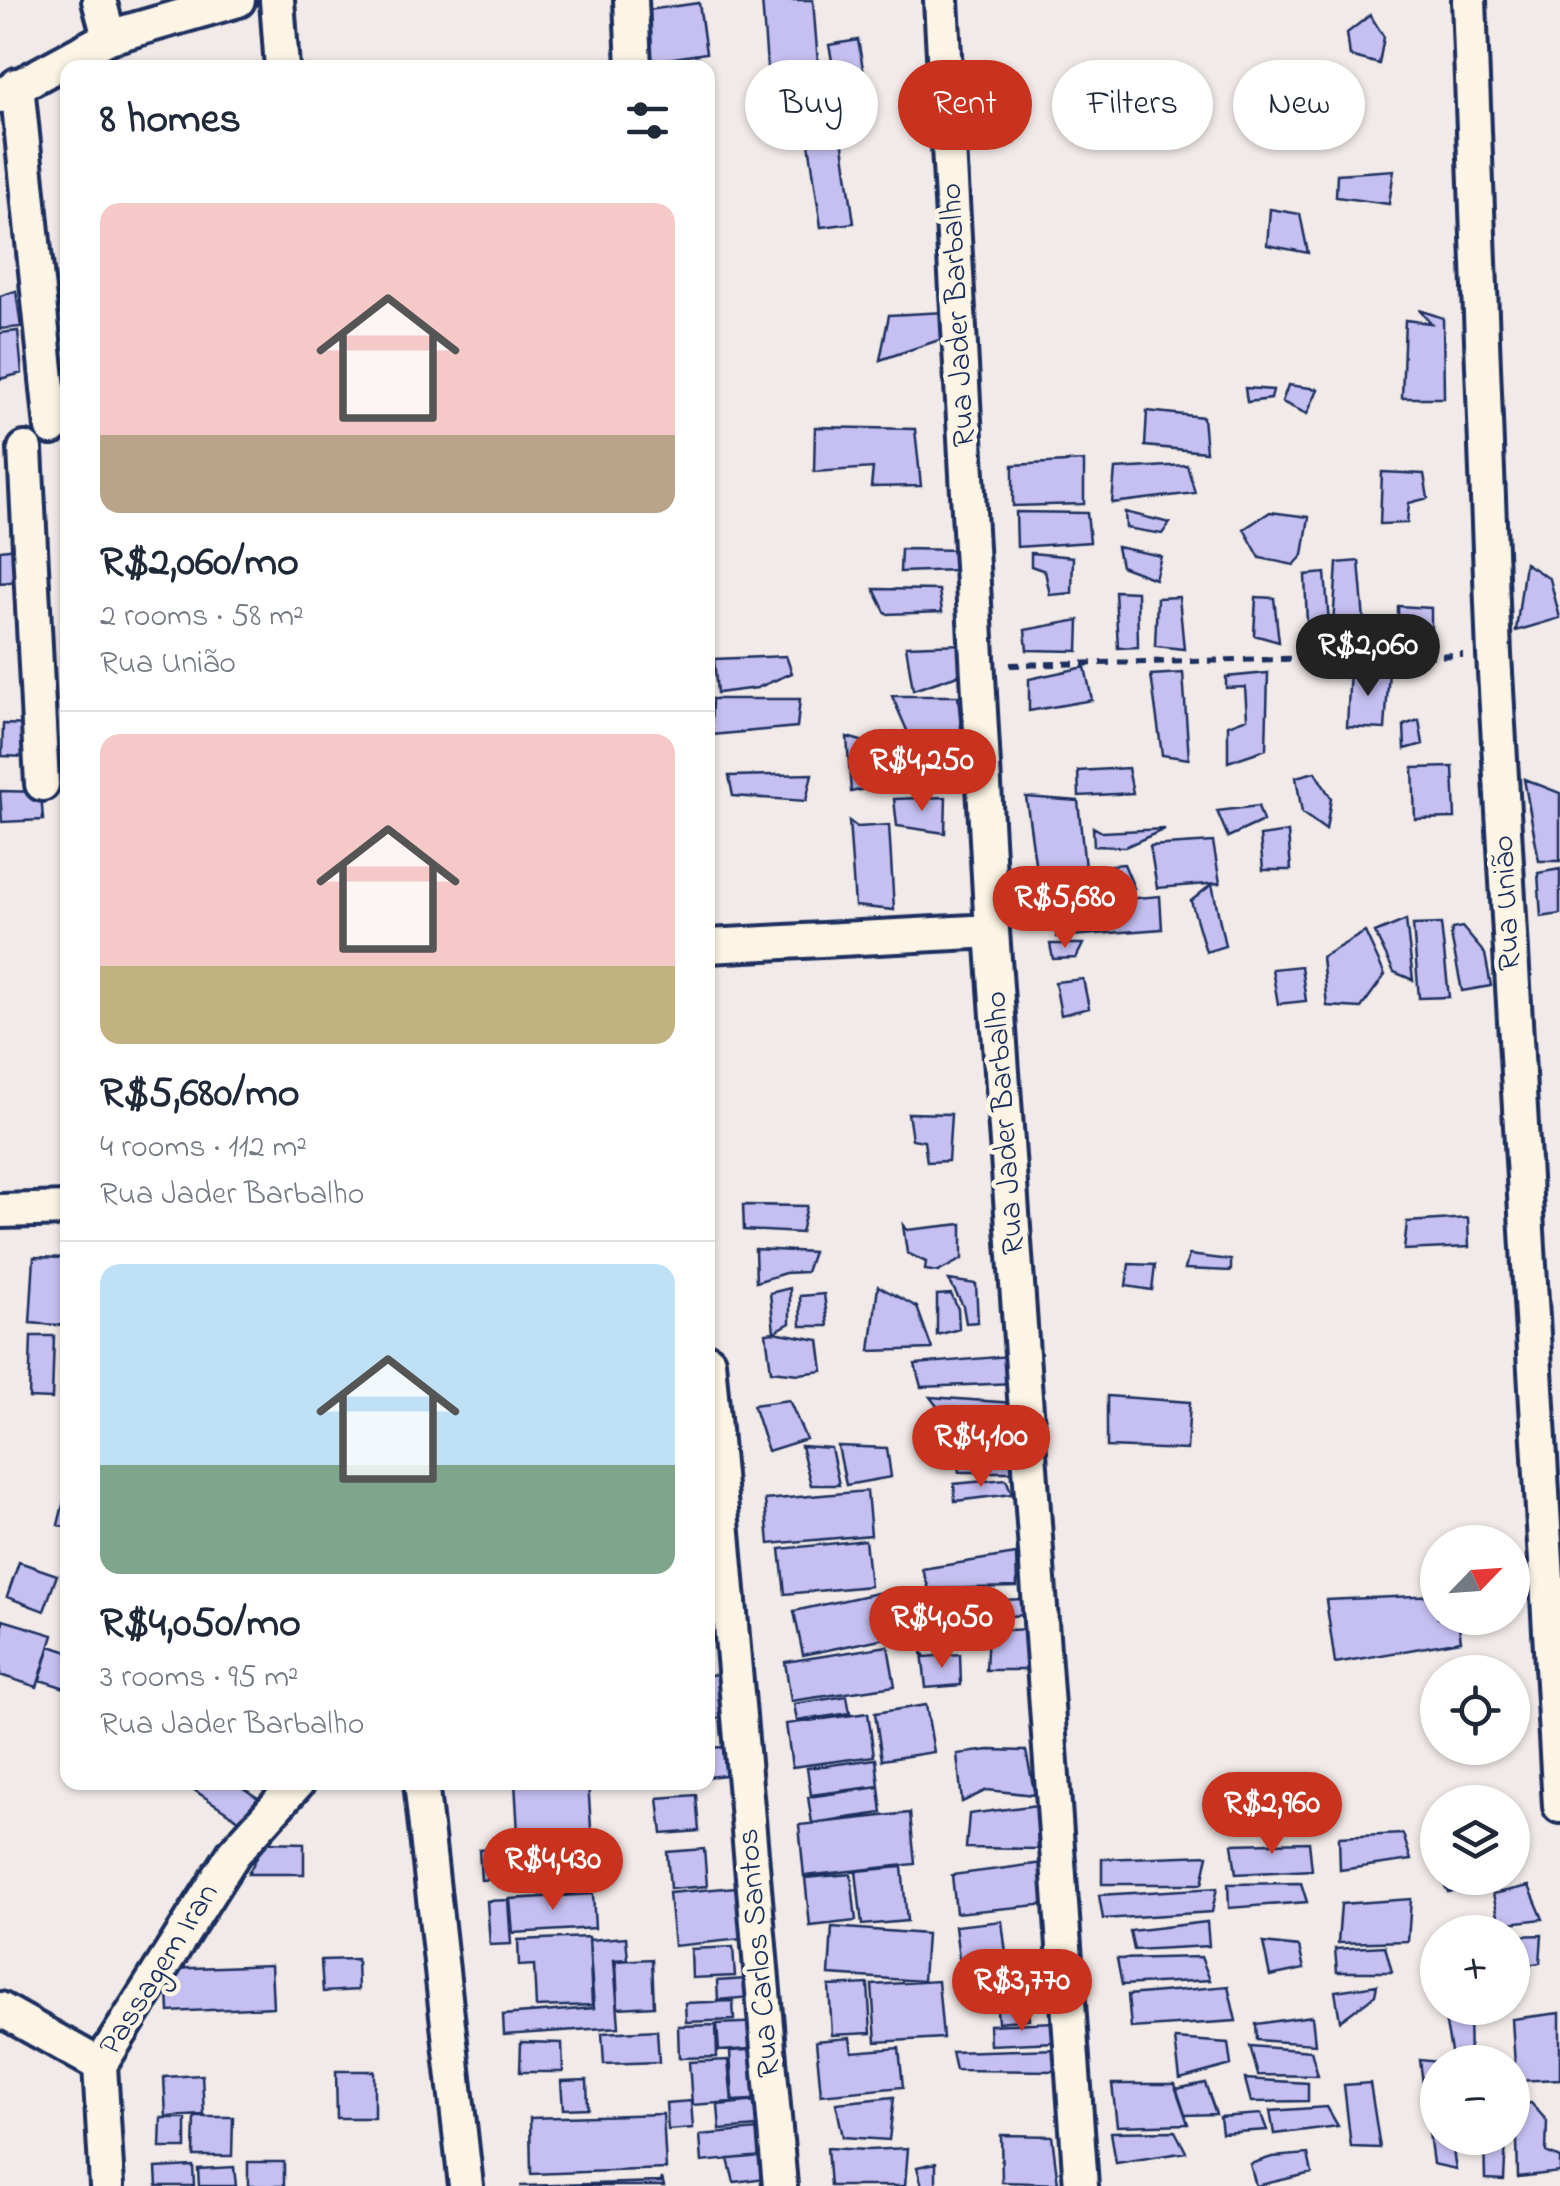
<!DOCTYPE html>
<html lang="en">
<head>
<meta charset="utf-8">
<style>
	:root { --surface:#fff; --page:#f2f2f3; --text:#1f2937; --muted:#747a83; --line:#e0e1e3; --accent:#c8321e }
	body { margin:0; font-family:"Indie Flower",sans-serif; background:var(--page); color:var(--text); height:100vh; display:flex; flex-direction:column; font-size:38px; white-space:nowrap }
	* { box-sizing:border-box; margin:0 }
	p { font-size:32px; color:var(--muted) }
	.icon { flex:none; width:55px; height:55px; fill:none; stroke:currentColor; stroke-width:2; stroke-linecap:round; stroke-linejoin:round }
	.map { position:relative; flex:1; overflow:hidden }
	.sheet { position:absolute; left:60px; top:60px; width:655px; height:1730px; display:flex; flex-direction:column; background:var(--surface); border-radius:20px; box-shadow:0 2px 8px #0004 }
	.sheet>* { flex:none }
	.guide { position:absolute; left:745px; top:60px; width:665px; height:90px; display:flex; gap:20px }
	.needle { width:65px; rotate:65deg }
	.buttons { position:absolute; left:1420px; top:1525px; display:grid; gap:20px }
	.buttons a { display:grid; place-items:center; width:110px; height:110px; border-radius:50%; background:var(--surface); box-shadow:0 2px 8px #0004; font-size:50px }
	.price { position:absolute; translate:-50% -85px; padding:0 22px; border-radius:35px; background:var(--accent); color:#fff; font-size:32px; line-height:65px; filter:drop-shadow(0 2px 5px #0008) }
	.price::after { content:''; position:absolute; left:50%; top:60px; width:30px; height:22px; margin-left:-15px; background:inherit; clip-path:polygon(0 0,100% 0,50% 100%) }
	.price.current { background:#222; color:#fff }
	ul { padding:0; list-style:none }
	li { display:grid; align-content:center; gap:20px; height:530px; padding:0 40px }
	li+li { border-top:2px solid var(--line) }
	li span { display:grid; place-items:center; height:310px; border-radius:20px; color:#555 }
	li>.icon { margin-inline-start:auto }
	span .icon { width:180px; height:180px; fill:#fffc; stroke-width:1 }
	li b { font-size:42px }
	h2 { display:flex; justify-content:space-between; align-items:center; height:120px; padding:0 40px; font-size:42px }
	.tag { padding:0 35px; border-radius:45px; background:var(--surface); box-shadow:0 2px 8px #0004; font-size:35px; line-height:90px }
	.tag.current { background:var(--accent); color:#fff }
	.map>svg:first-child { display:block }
</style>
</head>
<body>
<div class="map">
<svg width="1560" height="2186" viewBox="0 0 1560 2186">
	<rect width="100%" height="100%" fill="#f1eae8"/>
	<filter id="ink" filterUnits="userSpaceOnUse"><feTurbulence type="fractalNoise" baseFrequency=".01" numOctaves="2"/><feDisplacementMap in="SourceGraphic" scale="20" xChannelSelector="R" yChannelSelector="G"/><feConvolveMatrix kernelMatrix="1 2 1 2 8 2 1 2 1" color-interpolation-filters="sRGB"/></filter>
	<g filter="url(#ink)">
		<!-- building -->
		<path fill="#c6c0f2" stroke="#1b2f5e" stroke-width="2.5" d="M 762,0 L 813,0 L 820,89 L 769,93 Z
			M 699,3 L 706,53 L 648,62 L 640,11 Z
			M 1370,15 L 1384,37 L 1379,64 L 1350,56 L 1347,33 Z
			M 858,40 L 868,97 L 840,102 L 829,45 Z
			M 842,138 L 854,223 L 821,227 L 809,143 Z
			M 1394,170 L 1389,204 L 1336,197 L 1337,174 Z
			M 1270,209 L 1300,214 L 1308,253 L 1267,245 Z
			M 16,291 L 21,327 L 0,329 L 0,296 Z
			M 1419,310 L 1443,318 L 1444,398 L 1402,398 L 1405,320 L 1431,323 Z
			M 945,312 L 942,339 L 880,360 L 889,315 Z
			M 18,331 L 22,373 L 0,379 L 0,333 Z
			M 1288,385 L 1318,389 L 1307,414 L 1282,402 Z
			M 1245,388 L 1273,390 L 1271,399 L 1247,402 Z
			M 1147,411 L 1203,417 L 1206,452 L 1145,446 Z
			M 815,427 L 915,429 L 921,486 L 871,487 L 873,468 L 814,472 Z
			M 1084,461 L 1084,504 L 1013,506 L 1013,465 Z
			M 1187,465 L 1195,493 L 1112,503 L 1115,469 Z
			M 1382,472 L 1424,474 L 1428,498 L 1409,503 L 1407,523 L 1380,524 Z
			M 1016,512 L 1087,513 L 1090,542 L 1017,547 Z
			M 1125,512 L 1170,523 L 1162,534 L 1126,528 Z
			M 1270,512 L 1309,517 L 1303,555 L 1294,565 L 1260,558 L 1244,529 Z
			M 1117,547 L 1161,556 L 1155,579 L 1121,566 Z
			M 17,548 L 20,581 L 0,583 L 0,550 Z
			M 901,549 L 961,550 L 958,570 L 900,572 Z
			M 1031,553 L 1073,557 L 1072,593 L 1050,595 L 1045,571 L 1031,566 Z
			M 1359,561 L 1366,645 L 1332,641 L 1337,563 Z
			M 1525,563 L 1550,579 L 1560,618 L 1516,631 Z
			M 1325,573 L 1329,623 L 1307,624 L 1305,575 Z
			M 874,589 L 939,590 L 942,612 L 886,614 Z
			M 1115,591 L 1137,592 L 1138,647 L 1118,648 Z
			M 1179,597 L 1184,649 L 1155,646 L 1157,598 Z
			M 1256,597 L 1274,598 L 1279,642 L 1254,635 Z
			M 1398,606 L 1431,608 L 1431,636 L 1398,638 Z
			M 1079,620 L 1078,651 L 1027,650 L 1025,630 Z
			M 963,644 L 961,674 L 913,690 L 906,646 Z
			M 786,656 L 792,673 L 757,688 L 717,693 L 714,659 Z
			M 1085,667 L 1092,700 L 1029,711 L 1029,679 Z
			M 1350,668 L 1389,671 L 1385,729 L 1347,727 Z
			M 1183,673 L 1189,759 L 1162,755 L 1151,675 Z
			M 1268,673 L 1266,749 L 1228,762 L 1228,725 L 1247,718 L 1245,687 L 1226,688 L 1226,677 Z
			M 892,696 L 958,696 L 962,738 L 912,742 Z
			M 712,699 L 800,699 L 797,727 L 711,735 Z
			M 1419,720 L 1423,744 L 1405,749 L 1404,725 Z
			M 3,724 L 31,725 L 30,757 L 2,756 Z
			M 847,737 L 868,743 L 874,787 L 851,792 Z
			M 912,762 L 915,784 L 887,789 L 883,764 Z
			M 1453,767 L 1455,818 L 1415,819 L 1413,768 Z
			M 1128,768 L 1133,793 L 1079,796 L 1078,771 Z
			M 1315,772 L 1331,798 L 1326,830 L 1302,813 L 1296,777 Z
			M 812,774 L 806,801 L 733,796 L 729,776 Z
			M 1524,779 L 1560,793 L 1560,861 L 1539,861 Z
			M 0,791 L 41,792 L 43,820 L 2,822 Z
			M 946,797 L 945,833 L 897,826 L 894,799 Z
			M 1026,797 L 1078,801 L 1087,887 L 1040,899 Z
			M 1258,806 L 1263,821 L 1228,837 L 1217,811 Z
			M 849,821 L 857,827 L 889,825 L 894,910 L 855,906 Z
			M 1093,827 L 1102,832 L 1165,829 L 1125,847 L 1094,846 Z
			M 1288,832 L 1291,870 L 1263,870 L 1260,836 Z
			M 1213,842 L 1220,883 L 1157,888 L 1150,846 Z
			M 1124,864 L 1134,888 L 1106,887 L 1099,866 Z
			M 1560,869 L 1560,914 L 1541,917 L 1538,873 Z
			M 1212,884 L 1225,946 L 1206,952 L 1191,901 Z
			M 1160,896 L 1162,929 L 1057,937 L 1054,905 Z
			M 1406,920 L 1413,980 L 1394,972 L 1375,933 Z
			M 1441,924 L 1449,997 L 1419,998 L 1413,925 Z
			M 1462,927 L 1485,954 L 1491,986 L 1462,991 L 1451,935 L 1452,929 Z
			M 1365,932 L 1385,975 L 1361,1008 L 1327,1006 L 1322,957 Z
			M 1050,944 L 1083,944 L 1076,958 L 1053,959 Z
			M 1301,966 L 1306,1001 L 1278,1004 L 1272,969 Z
			M 1083,979 L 1089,1008 L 1061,1015 L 1055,982 Z
			M 908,1113 L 951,1114 L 948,1161 L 927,1162 L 924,1141 L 912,1139 Z
			M 743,1205 L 807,1206 L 801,1233 L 744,1230 Z
			M 1468,1218 L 1469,1247 L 1404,1250 L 1407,1222 Z
			M 962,1224 L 962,1259 L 938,1272 L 925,1270 L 926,1262 L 907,1253 L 903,1225 L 907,1230 Z
			M 755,1249 L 813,1252 L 806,1272 L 785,1273 L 756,1282 Z
			M 1189,1255 L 1231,1260 L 1231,1271 L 1185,1269 Z
			M 34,1257 L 68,1258 L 68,1326 L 30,1323 Z
			M 1129,1264 L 1155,1265 L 1152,1290 L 1126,1286 Z
			M 949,1280 L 976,1284 L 978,1322 L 966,1323 L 963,1306 Z
			M 878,1286 L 917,1307 L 932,1349 L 870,1351 Z
			M 790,1288 L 790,1323 L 774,1332 L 770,1293 Z
			M 824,1294 L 828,1326 L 801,1326 L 800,1296 Z
			M 951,1294 L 958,1309 L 959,1329 L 937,1335 L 937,1295 Z
			M 774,1332 L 819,1340 L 823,1371 L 799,1374 L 771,1371 L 766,1333 Z
			M 31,1336 L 54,1336 L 52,1399 L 29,1398 Z
			M 1009,1356 L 1014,1383 L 921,1387 L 915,1364 Z
			M 1107,1396 L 1190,1402 L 1187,1450 L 1107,1447 Z
			M 930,1397 L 1013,1403 L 1007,1434 L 949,1422 Z
			M 789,1400 L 806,1439 L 768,1451 L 753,1405 Z
			M 801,1446 L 831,1448 L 839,1485 L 811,1485 Z
			M 838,1446 L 887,1448 L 891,1477 L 846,1485 Z
			M 1023,1451 L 1018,1472 L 959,1472 L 956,1453 Z
			M 1006,1479 L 1012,1494 L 955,1501 L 954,1484 Z
			M 867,1491 L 871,1535 L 769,1544 L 765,1500 Z
			M 64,1501 L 68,1502 L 68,1527 L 58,1525 Z
			M 865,1540 L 870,1586 L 785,1594 L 780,1549 Z
			M 1016,1554 L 1017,1587 L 929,1589 L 922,1569 Z
			M 19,1562 L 57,1575 L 44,1611 L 7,1597 Z
			M 708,1566 L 712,1566 L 715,1615 L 708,1615 Z
			M 891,1590 L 900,1635 L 803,1655 L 794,1611 Z
			M 1438,1595 L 1438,1618 L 1458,1618 L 1461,1641 L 1335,1663 L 1326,1600 Z
			M 1023,1599 L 1024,1615 L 940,1621 L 940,1603 Z
			M 3,1620 L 53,1635 L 37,1687 L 0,1675 Z
			M 1028,1629 L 1029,1670 L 986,1670 L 988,1631 Z
			M 50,1646 L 68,1652 L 68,1689 L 40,1680 Z
			M 888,1646 L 895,1686 L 791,1701 L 785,1662 Z
			M 922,1652 L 925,1657 L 960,1654 L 961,1685 L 926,1688 Z
			M 726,1674 L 729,1718 L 708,1719 L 708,1675 Z
			M 847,1696 L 850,1713 L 797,1721 L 794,1704 Z
			M 926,1705 L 934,1752 L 882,1760 L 875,1713 Z
			M 868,1713 L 874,1756 L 792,1767 L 786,1724 Z
			M 723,1747 L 726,1775 L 708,1777 L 708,1748 Z
			M 989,1750 L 1026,1751 L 1035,1795 L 987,1790 L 962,1802 L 957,1754 Z
			M 876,1759 L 879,1786 L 811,1795 L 807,1768 Z
			M 182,1782 L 234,1782 L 258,1798 L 242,1822 Z
			M 515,1782 L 588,1782 L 592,1843 L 534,1846 L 533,1833 L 518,1833 Z
			M 879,1787 L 882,1813 L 812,1823 L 808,1797 Z
			M 696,1795 L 699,1831 L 662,1834 L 658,1798 Z
			M 1037,1805 L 1038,1849 L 966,1848 L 969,1814 Z
			M 910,1813 L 915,1864 L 804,1876 L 799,1825 Z
			M 1403,1834 L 1411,1860 L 1340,1870 L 1339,1837 Z
			M 265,1842 L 304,1843 L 304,1874 L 248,1874 Z
			M 1309,1842 L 1312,1870 L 1236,1874 L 1232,1844 Z
			M 534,1847 L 536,1877 L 481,1880 L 479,1850 Z
			M 572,1847 L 574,1893 L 540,1894 L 537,1848 Z
			M 704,1849 L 707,1886 L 670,1889 L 667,1852 Z
			M 1208,1855 L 1202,1884 L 1102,1884 L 1102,1859 Z
			M 1051,1862 L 1059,1903 L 956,1913 L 952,1875 Z
			M 902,1867 L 907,1921 L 862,1925 L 856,1871 Z
			M 851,1874 L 856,1921 L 810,1926 L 805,1878 Z
			M 1441,1878 L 1501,1878 L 1448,1892 Z
			M 1301,1883 L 1307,1902 L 1229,1908 L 1228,1884 Z
			M 747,1886 L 753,1938 L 674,1946 L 669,1893 Z
			M 1529,1886 L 1543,1919 L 1500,1924 L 1493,1894 Z
			M 1217,1888 L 1212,1912 L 1103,1919 L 1099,1895 Z
			M 593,1894 L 595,1928 L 513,1933 L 510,1899 Z
			M 1411,1899 L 1408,1941 L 1338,1943 L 1341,1904 Z
			M 508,1900 L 511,1944 L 490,1945 L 487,1901 Z
			M 1002,1921 L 1007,1962 L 960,1968 L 955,1926 Z
			M 1207,1922 L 1209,1946 L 1134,1950 L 1130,1931 Z
			M 832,1927 L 926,1934 L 923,1981 L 829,1975 Z
			M 1542,1935 L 1540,1963 L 1512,1967 L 1512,1936 Z
			M 589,1937 L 592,2005 L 536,2007 L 534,1965 L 519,1966 L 518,1940 Z
			M 626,1937 L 628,1959 L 614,1960 L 619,2027 L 504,2035 L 503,2015 L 594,2008 L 589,1940 Z
			M 1263,1943 L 1299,1947 L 1304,1969 L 1270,1976 Z
			M 1385,1946 L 1392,1972 L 1337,1972 L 1335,1949 Z
			M 733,1947 L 735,1976 L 692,1978 L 691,1949 Z
			M 1201,1957 L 1210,1980 L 1122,1985 L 1117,1959 Z
			M 357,1959 L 358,1990 L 323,1992 L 321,1960 Z
			M 652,1959 L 654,2006 L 618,2008 L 616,1961 Z
			M 271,1965 L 273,2007 L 169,2012 L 167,1969 Z
			M 1023,1966 L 1029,2019 L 998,2022 L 996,1998 L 975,2000 L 972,1971 Z
			M 761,1978 L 762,1996 L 718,2000 L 717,1981 Z
			M 938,1981 L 943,2038 L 876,2042 L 872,1985 Z
			M 868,1984 L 871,2033 L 832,2035 L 829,1986 Z
			M 1377,1985 L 1375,1995 L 1340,2021 L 1335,1991 Z
			M 1228,1986 L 1236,2021 L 1131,2028 L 1128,1995 Z
			M 733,2001 L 734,2020 L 686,2022 L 685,2003 Z
			M 1443,2008 L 1469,2013 L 1470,2062 L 1453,2062 Z
			M 1560,2013 L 1560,2079 L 1516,2081 L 1512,2019 Z
			M 1312,2016 L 1315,2044 L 1257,2040 L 1256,2024 Z
			M 763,2022 L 764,2048 L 719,2051 L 717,2024 Z
			M 1054,2022 L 1055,2042 L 990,2045 L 989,2025 Z
			M 716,2025 L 717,2057 L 679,2058 L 678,2026 Z
			M 657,2030 L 659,2062 L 604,2064 L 602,2033 Z
			M 850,2038 L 852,2052 L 899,2048 L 903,2087 L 821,2095 L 816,2041 Z
			M 1175,2039 L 1228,2043 L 1231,2065 L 1180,2079 Z
			M 521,2042 L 562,2043 L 563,2072 L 520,2072 Z
			M 1250,2046 L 1311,2051 L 1318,2076 L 1258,2075 Z
			M 765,2049 L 768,2099 L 733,2101 L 730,2051 Z
			M 1060,2049 L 1061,2071 L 956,2070 L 952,2052 Z
			M 728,2060 L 732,2102 L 692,2105 L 689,2062 Z
			M 1420,2060 L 1439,2062 L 1438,2138 L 1451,2138 L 1456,2169 L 1433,2164 Z
			M 336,2071 L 374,2071 L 374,2118 L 337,2118 Z
			M 202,2075 L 204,2115 L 166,2117 L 164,2077 Z
			M 1245,2079 L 1308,2083 L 1308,2101 L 1251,2102 Z
			M 587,2080 L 588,2108 L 563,2109 L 561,2081 Z
			M 1205,2083 L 1216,2114 L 1185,2115 L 1176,2089 Z
			M 1370,2083 L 1380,2148 L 1351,2147 L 1344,2085 Z
			M 1112,2084 L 1175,2084 L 1188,2124 L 1117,2126 Z
			M 894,2097 L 889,2140 L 843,2137 L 836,2103 Z
			M 768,2100 L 770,2126 L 720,2130 L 718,2105 Z
			M 691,2101 L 693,2128 L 668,2130 L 666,2103 Z
			M 1531,2103 L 1547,2121 L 1546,2152 L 1560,2158 L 1560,2172 L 1518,2177 L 1516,2104 Z
			M 1327,2107 L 1338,2126 L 1274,2134 L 1270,2111 Z
			M 663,2114 L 666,2169 L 531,2174 L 530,2118 Z
			M 1261,2114 L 1267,2130 L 1222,2133 L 1220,2117 Z
			M 195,2117 L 233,2117 L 232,2156 L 194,2156 Z
			M 161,2118 L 186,2118 L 186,2148 L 160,2148 Z
			M 770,2129 L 772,2155 L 702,2162 L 700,2135 Z
			M 1175,2131 L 1186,2152 L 1116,2163 L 1111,2132 Z
			M 1001,2135 L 1052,2136 L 1058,2184 L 1002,2182 Z
			M 1484,2138 L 1506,2138 L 1504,2180 L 1485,2179 Z
			M 827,2148 L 868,2150 L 908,2148 L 905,2186 L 830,2186 Z
			M 1308,2154 L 1312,2173 L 1256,2186 L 1250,2164 L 1272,2157 Z
			M 772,2155 L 773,2177 L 734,2182 L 728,2159 Z
			M 248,2162 L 284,2162 L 284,2186 L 248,2186 Z
			M 936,2163 L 936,2186 L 922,2186 L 917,2167 Z
			M 193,2166 L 194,2186 L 157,2186 L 156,2168 Z
			M 234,2167 L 236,2186 L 199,2186 L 198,2169 Z
			M 662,2178 L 664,2186 L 520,2186 L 661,2182 Z"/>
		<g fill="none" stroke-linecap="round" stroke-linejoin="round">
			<defs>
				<path id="minor" d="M 99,0 L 109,37
					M 277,0 L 282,68
					M 631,0 L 634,68
					M 941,0 L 992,931 L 1081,2186
					M 1469,0 L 1494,655 L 1560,1806
					M 17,85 L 52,428
					M 0,96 L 109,37 L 238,0
					M 25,449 L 42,784
					M 708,946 L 992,931
					M 0,1211 L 68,1209
					M 708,1361 L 780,2186
					M 421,1782 L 466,2186
					M 0,2009 L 100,2065
					M 107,2186 L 100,2065 L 234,1853 L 298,1782"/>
			</defs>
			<!-- minor casing -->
			<use href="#minor" stroke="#1b2f5e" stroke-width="40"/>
			<!-- path -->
			<path stroke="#1b2f5e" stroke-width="6" stroke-dasharray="10 8" stroke-linecap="butt" d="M 1010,665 L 1463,655"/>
			<!-- minor -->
			<use href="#minor" stroke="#fcf5e5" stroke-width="32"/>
		</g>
	</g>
	<g text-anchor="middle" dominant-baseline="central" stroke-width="9" stroke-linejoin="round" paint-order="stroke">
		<!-- street labels -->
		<g font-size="32" fill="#1b2f5e" stroke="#fcf5e5">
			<text transform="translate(959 315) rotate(-93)">Rua Jader Barbalho</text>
			<text transform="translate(1508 903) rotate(-93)">Rua União</text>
			<text transform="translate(1006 1123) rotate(-94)">Rua Jader Barbalho</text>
			<text transform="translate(760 1953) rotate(-95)">Rua Carlos Santos</text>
			<text transform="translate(160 1970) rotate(-58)">Passagem Iran</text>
		</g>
	</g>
</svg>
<div class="buttons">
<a><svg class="needle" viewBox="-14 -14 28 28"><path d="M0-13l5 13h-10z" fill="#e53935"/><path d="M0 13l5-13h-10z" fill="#747a83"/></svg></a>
<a><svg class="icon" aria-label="locate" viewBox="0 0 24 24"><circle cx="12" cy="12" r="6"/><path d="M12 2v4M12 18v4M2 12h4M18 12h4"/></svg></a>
<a><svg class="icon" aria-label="layers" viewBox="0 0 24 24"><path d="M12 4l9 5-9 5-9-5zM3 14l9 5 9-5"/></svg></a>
<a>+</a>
<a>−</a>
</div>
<b class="price current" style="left:1368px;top:699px">R$2,060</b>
<b class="price" style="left:922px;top:814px">R$4,250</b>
<b class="price" style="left:1065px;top:951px">R$5,680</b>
<b class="price" style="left:981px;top:1490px">R$4,100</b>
<b class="price" style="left:942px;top:1671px">R$4,050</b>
<b class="price" style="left:1272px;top:1857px">R$2,960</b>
<b class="price" style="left:553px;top:1913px">R$4,430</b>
<b class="price" style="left:1022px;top:2034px">R$3,770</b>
<div class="guide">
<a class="tag">Buy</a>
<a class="tag current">Rent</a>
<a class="tag">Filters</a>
<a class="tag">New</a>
</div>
<section class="sheet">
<h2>8 homes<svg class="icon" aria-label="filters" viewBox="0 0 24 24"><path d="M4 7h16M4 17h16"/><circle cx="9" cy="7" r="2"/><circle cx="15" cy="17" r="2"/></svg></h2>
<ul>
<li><span style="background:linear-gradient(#f6c9c9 75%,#b9a48a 0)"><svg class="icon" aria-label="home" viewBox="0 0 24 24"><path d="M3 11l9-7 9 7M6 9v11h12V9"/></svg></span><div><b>R$2,060/mo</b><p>2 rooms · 58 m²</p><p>Rua União</p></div></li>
<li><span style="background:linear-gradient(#f6c9c9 75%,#c2b280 0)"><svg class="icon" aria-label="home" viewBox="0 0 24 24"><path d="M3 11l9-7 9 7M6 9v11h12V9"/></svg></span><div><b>R$5,680/mo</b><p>4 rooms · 112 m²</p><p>Rua Jader Barbalho</p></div></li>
<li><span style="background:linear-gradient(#bfe0f5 65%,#7fa58c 0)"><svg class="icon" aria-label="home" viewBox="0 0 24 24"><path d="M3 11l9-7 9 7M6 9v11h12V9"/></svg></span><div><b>R$4,050/mo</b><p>3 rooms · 95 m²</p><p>Rua Jader Barbalho</p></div></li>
</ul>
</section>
</div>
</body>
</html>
